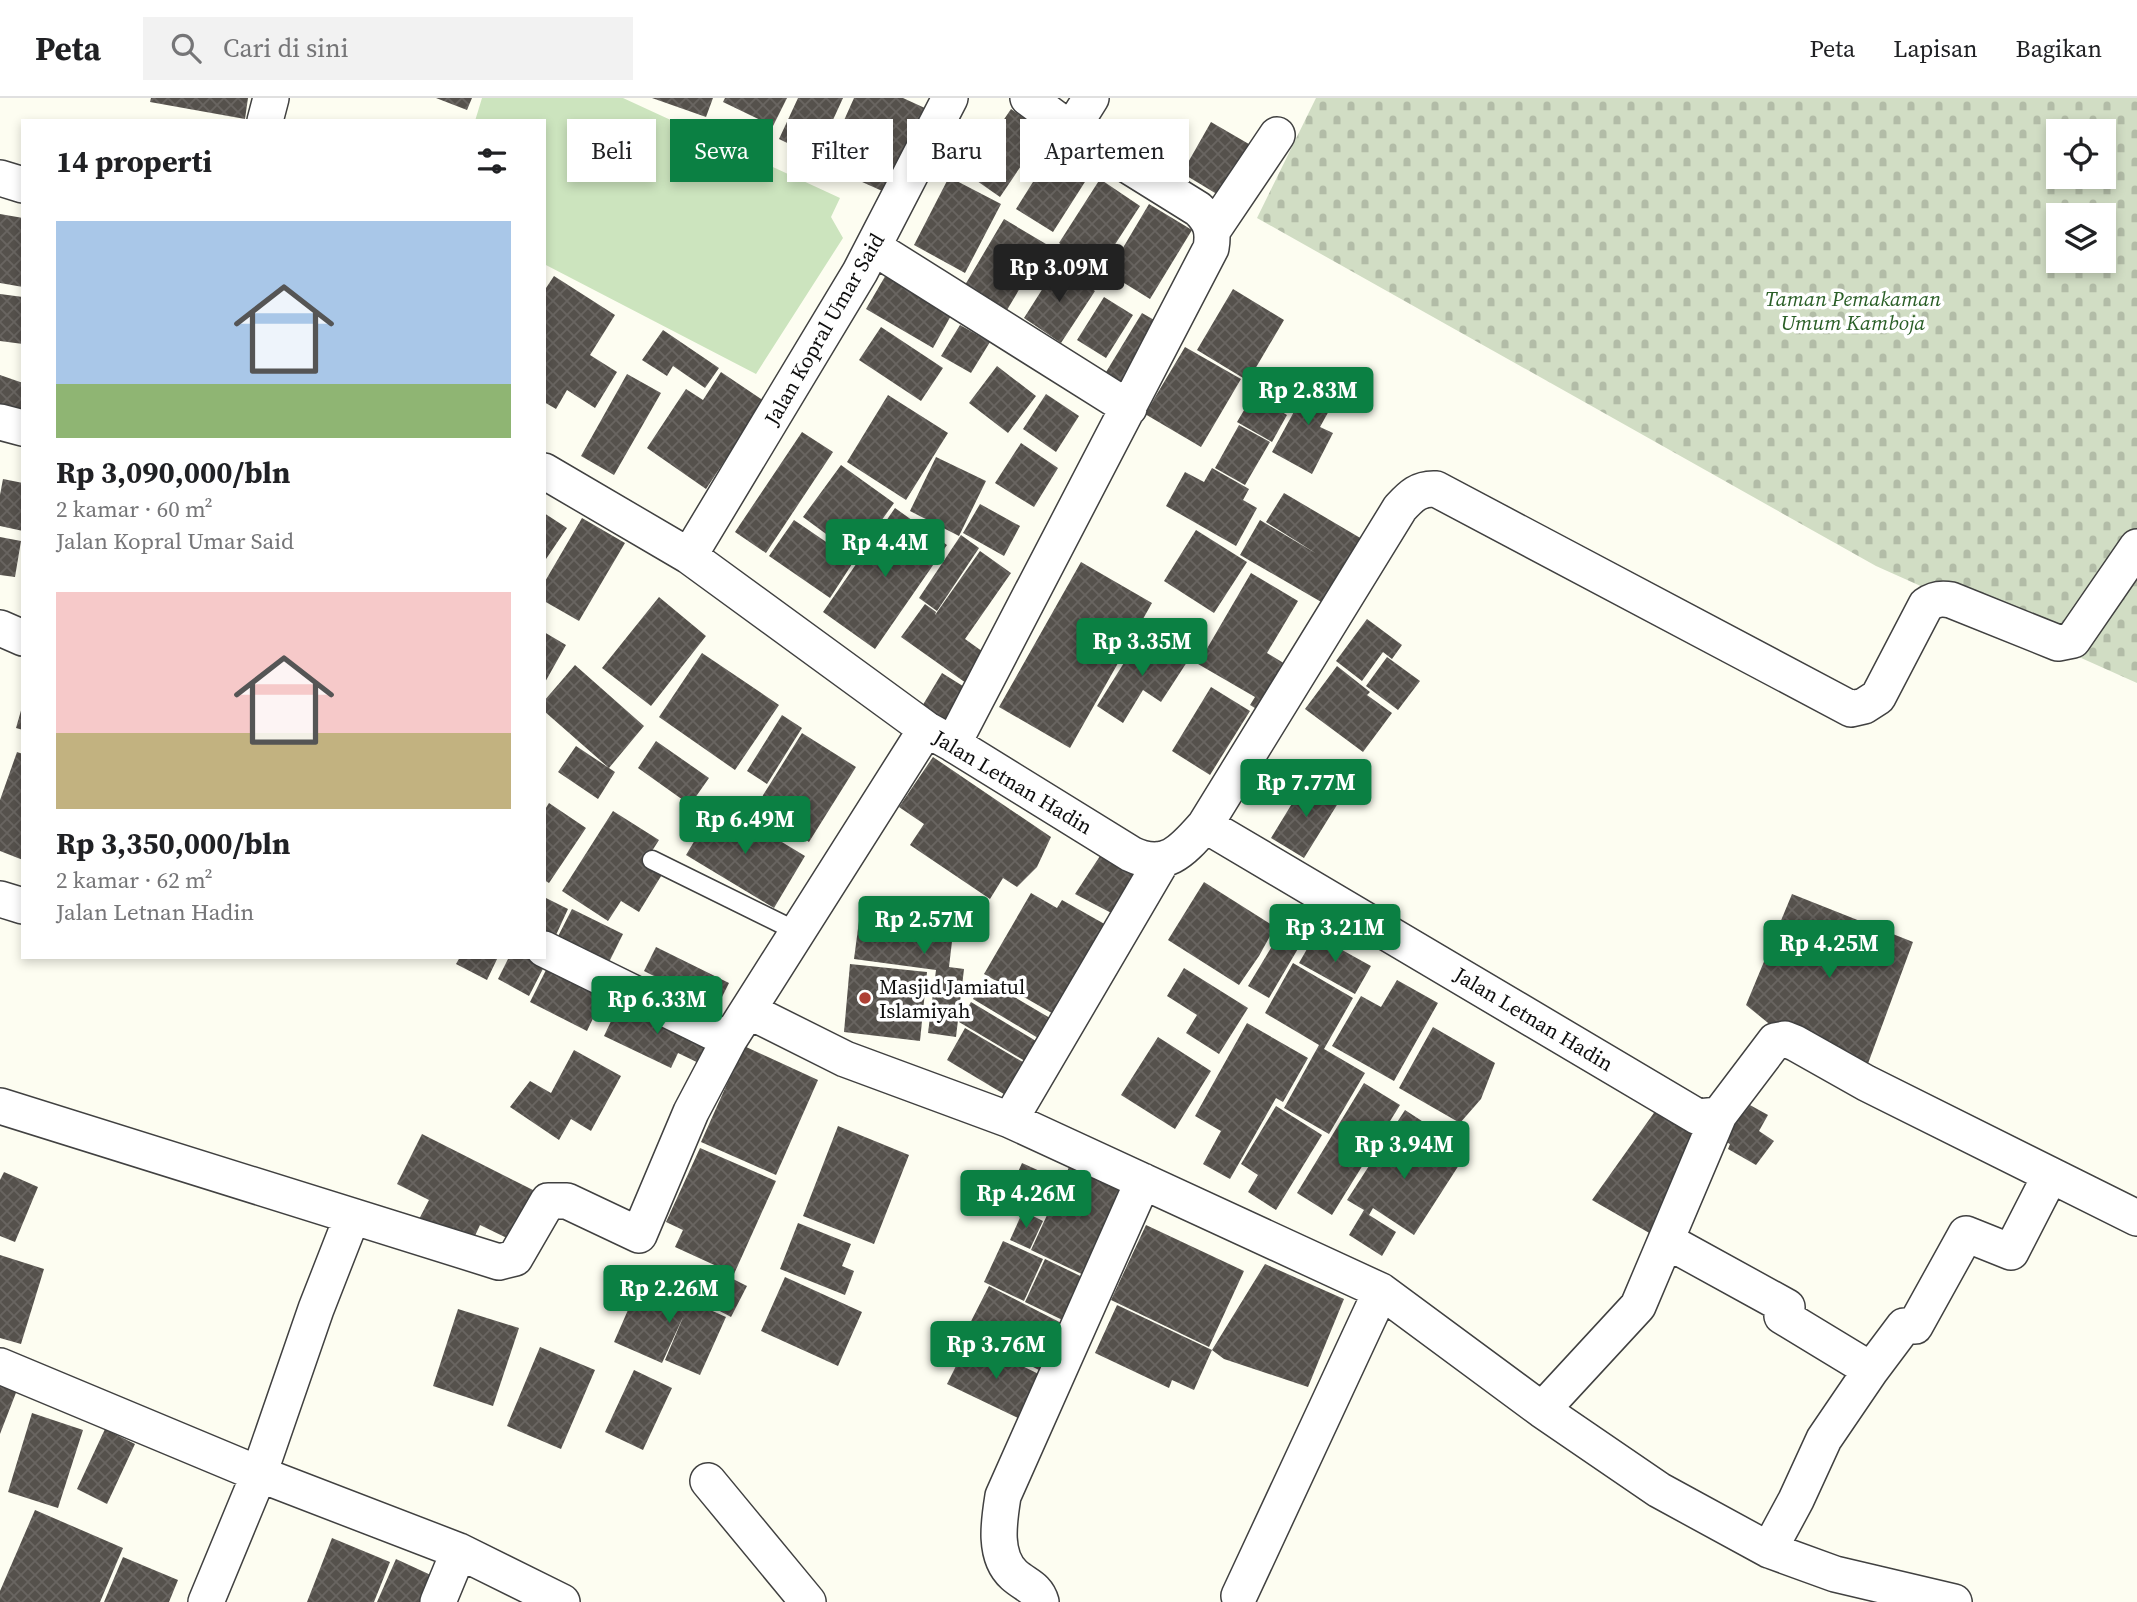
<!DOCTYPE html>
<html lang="id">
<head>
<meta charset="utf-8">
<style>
	:root { --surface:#fff; --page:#f2f2f2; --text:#202124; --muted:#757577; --line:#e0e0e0; --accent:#0b8043 }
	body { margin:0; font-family:"Source Serif 4",serif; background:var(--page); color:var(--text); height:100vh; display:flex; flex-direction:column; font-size:26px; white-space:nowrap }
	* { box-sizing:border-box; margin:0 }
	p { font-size:23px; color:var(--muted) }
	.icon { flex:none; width:38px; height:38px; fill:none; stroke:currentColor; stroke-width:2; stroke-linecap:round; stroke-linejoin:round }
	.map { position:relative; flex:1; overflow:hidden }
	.details { position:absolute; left:21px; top:21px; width:525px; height:840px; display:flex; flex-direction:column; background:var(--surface); border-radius:0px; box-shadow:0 4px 10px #0003 }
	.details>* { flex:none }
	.guide { position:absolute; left:567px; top:21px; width:665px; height:63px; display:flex; gap:14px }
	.controls { position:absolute; left:2046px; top:21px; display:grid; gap:14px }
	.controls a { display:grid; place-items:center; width:70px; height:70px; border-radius:0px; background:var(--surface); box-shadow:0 4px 10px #0003; font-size:35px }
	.price { position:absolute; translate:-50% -60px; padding:0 16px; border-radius:7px; background:var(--accent); color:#fff; font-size:23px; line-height:46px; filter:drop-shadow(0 2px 4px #0008) }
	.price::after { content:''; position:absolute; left:50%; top:42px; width:21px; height:16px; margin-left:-10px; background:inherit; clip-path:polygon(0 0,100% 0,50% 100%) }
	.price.current { background:#222; color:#fff }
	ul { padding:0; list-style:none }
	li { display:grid; align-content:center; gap:14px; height:371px; padding:0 35px }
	li span { display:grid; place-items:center; height:217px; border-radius:0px; color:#555 }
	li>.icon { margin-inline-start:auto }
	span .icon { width:126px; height:126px; fill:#fffc; stroke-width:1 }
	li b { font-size:30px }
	h2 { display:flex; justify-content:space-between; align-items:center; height:84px; padding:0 35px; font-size:30px }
	.pill { padding:0 24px; border-radius:0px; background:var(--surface); box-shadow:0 4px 10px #0003; font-size:24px; line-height:63px }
	.pill.current { background:var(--accent); color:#fff }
	header { display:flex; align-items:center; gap:42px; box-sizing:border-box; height:98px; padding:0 35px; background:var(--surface); border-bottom:2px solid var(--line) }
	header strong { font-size:33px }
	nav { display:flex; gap:38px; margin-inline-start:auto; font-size:24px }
	.search { width:490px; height:63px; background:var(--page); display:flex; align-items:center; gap:18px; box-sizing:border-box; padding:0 24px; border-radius:0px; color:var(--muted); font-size:26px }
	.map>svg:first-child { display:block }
</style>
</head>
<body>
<header>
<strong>Peta</strong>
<div class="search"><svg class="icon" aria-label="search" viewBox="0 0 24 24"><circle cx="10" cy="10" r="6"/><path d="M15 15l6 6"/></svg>Cari di sini</div>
<nav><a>Peta</a><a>Lapisan</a><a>Bagikan</a></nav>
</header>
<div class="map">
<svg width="2137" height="1504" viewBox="0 0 2137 1504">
	<defs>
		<pattern id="cemetery-stones" width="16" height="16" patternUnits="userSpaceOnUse" patternTransform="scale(1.75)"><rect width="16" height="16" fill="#d1ddc4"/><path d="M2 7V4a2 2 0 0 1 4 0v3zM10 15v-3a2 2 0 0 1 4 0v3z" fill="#b2bca7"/></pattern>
		<pattern id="building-cross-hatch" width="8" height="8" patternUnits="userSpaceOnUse" patternTransform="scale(1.75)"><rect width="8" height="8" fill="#55514c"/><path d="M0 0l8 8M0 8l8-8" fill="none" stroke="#696561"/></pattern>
	</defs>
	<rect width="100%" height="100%" fill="#fdfdf1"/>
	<!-- grass -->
	<path fill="#cce4be" d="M 482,0 L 623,0 L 840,100 L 831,119 L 843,140 L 756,276 L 544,166 L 544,23 L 475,23 Z"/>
	<!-- cemetery -->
	<path fill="url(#cemetery-stones)" fill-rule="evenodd" d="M 1316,0 L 2137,0 L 2137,585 L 1876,468 L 1257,120 ZM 2058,33 L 2104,33 L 2104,79 L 2058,79 ZM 2058,117 L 2104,117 L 2104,163 L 2058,163 Z"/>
	<!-- building -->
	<path fill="url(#building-cross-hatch)" d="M 151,0 L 248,0 L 245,21 L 150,4 Z
		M 436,0 L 472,0 L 467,12 Z
		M 652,0 L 713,0 L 706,19 Z
		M 725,0 L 787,0 L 773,28 L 723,4 Z
		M 798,0 L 843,0 L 816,59 L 779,41 Z
		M 854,0 L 903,0 L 927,11 L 889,96 L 824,67 Z
		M 1011,11 L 1044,34 L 1000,99 L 967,76 Z
		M 1211,24 L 1254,49 L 1225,101 L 1182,75 Z
		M 1053,52 L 1090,76 L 1053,134 L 1016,111 Z
		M 949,79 L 1001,106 L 965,175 L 914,147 Z
		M 1100,81 L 1140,108 L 1099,171 L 1059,145 Z
		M 1149,106 L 1192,132 L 1150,201 L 1108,175 Z
		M 0,116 L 23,120 L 23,189 L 0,185 Z
		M 1004,121 L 1046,146 L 1007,212 L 965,187 Z
		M 1057,168 L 1095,193 L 1061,245 L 1024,220 Z
		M 887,175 L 953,214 L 933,250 L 866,211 Z
		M 554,178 L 615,217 L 590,257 L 617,274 L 595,310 L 567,292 L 556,311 L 544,304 L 544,193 Z
		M 1233,191 L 1284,222 L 1248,283 L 1197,252 Z
		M 0,196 L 23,199 L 23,246 L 0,243 Z
		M 1104,199 L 1133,217 L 1106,260 L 1077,242 Z
		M 1142,215 L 1168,230 L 1128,295 L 1103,279 Z
		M 960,227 L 990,244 L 971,275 L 941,258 Z
		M 881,229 L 943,270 L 921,303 L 859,262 Z
		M 663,232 L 719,270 L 705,290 L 673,268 L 667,278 L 642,262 Z
		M 1185,249 L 1241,281 L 1201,349 L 1145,316 Z
		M 997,268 L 1036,298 L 1008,335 L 969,305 Z
		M 721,274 L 764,303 L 706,391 L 647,350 L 686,291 L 703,302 Z
		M 627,276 L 661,295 L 614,377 L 581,358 Z
		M 0,277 L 23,285 L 23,308 L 16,327 L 0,321 Z
		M 1314,277 L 1341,291 L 1320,329 L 1333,335 L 1312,376 L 1272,354 Z
		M 1046,296 L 1079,318 L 1056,354 L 1023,331 Z
		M 888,297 L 948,335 L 906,402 L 847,364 Z
		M 1253,297 L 1287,317 L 1272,344 L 1237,324 Z
		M 1239,327 L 1270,344 L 1245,387 L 1215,370 Z
		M 802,334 L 833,354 L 766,455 L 735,434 Z
		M 1021,345 L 1058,370 L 1034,409 L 995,385 Z
		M 936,359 L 986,383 L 959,438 L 910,413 Z
		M 841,367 L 894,405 L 856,458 L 803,419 Z
		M 1212,370 L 1249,391 L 1243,402 L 1257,410 L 1236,448 L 1166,408 L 1185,374 L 1204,384 Z
		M 3,381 L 23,385 L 23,433 L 0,428 L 0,397 Z
		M 1284,395 L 1362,441 L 1323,505 L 1240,457 L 1260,422 L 1317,456 L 1266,424 Z
		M 980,406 L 1020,428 L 1004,458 L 963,435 Z
		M 895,410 L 947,447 L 875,551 L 823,514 Z
		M 544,415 L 567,430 L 544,464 Z
		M 582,420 L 625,445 L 579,523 L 544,503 L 544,485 Z
		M 794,422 L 854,463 L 830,500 L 769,458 Z
		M 1196,432 L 1247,464 L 1214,515 L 1164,483 Z
		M 961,437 L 979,450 L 937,513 L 919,500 Z
		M 0,439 L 21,443 L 15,479 L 0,477 Z
		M 980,453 L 1011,475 L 965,541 L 986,556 L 966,585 L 901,539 L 925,506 L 936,514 L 935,517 Z
		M 1081,464 L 1152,505 L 1070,650 L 999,609 Z
		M 1251,475 L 1298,503 L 1267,555 L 1295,572 L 1268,618 L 1250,607 L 1255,599 L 1198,566 Z
		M 659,499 L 706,538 L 651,608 L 602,570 Z
		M 1367,521 L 1402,547 L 1392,561 L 1383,554 L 1362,583 L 1336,563 Z
		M 544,534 L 566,547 L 544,586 Z
		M 1142,536 L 1187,564 L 1161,604 L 1143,592 L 1123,625 L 1097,608 Z
		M 702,555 L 779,607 L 735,672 L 659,619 Z
		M 1387,559 L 1420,583 L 1398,612 L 1366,588 Z
		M 575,567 L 644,628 L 609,670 L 544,613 L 544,603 Z
		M 1337,568 L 1370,594 L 1367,597 L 1392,615 L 1363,654 L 1305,611 Z
		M 942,575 L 966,590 L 945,625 L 921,610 Z
		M 1211,589 L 1250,613 L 1210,677 L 1172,653 Z
		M 22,609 L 23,609 L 23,632 L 16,630 Z
		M 782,617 L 802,630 L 767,686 L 747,673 Z
		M 802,635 L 856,669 L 809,744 L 755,710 Z
		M 656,643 L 709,680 L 690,707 L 638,670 Z
		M 576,648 L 615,674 L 598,701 L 558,674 Z
		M 17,654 L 23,656 L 23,762 L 0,753 L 0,702 Z
		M 933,659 L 1051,739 L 1037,769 L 1017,789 L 1003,780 L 990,801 L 910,747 L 924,726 L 899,709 Z
		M 1307,681 L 1340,702 L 1304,760 L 1271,740 Z
		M 549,705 L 586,730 L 549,785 L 544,782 L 544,713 Z
		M 717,705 L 805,758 L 774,810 L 686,757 Z
		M 613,713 L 659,742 L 645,764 L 663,775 L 639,814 L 621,803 L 608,823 L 562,793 Z
		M 1100,758 L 1143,781 L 1119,819 L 1075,796 Z
		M 1204,784 L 1275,829 L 1259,858 L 1239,887 L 1168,842 Z
		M 1031,795 L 1057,810 L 1062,802 L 1108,828 L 1057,918 L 984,876 Z
		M 1792,796 L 1913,844 L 1866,971 L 1778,933 L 1746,907 Z
		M 546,800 L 568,811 L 550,850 L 544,847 L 544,804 Z
		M 938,800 L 974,805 L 971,838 L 953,835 L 949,869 L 964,871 L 956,939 L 928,935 L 936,872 L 854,861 L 859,823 L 934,832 Z
		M 572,811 L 623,836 L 602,878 L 551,852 Z
		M 1289,820 L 1309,832 L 1269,900 L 1248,888 Z
		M 1315,837 L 1371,868 L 1355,896 L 1299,865 Z
		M 656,849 L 729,885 L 708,927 L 649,898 L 658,880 L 644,873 Z
		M 460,859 L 498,859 L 487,882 L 456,866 Z
		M 509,859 L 548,861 L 529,898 L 498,881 Z
		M 552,860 L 608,889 L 587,933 L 530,904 Z
		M 1293,865 L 1353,900 L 1324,951 L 1365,975 L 1329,1036 L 1284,1010 L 1319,947 L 1265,915 Z
		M 850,866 L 927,874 L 920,943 L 844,934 Z
		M 1184,870 L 1248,910 L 1219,956 L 1186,935 L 1197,917 L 1167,898 Z
		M 984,881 L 1055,923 L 1043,943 L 973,901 Z
		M 1397,882 L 1438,905 L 1394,983 L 1332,948 L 1361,898 L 1381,909 Z
		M 622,900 L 718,947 L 707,969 L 678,955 L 671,970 L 604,938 Z
		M 971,904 L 1041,946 L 1030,966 L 959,924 Z
		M 1247,925 L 1308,960 L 1283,1004 L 1276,1000 L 1230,1081 L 1203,1066 L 1221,1033 L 1195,1018 Z
		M 1433,929 L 1495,965 L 1481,1001 L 1460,1025 L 1399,990 Z
		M 965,930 L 1038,973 L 1019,1005 L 947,962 Z
		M 1158,939 L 1211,973 L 1175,1031 L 1121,997 Z
		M 744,948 L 818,982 L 776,1077 L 701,1044 Z
		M 574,952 L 621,978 L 591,1033 L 571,1021 L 559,1042 L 510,1009 L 530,983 L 551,995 Z
		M 1364,985 L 1400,1007 L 1332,1117 L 1297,1095 Z
		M 1739,1001 L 1768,1017 L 1759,1033 L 1774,1043 L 1756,1067 L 1728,1051 L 1730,1046 L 1721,1041 Z
		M 1276,1008 L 1322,1037 L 1276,1112 L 1248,1094 L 1258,1077 L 1241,1066 Z
		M 1405,1012 L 1468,1053 L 1414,1137 L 1373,1110 L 1369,1117 L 1396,1134 L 1382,1158 L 1349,1137 L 1364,1112 L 1347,1102 Z
		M 1656,1012 L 1707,1037 L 1658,1140 L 1592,1102 Z
		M 838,1028 L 909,1057 L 874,1146 L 803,1118 Z
		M 422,1036 L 535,1093 L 511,1142 L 480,1127 L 468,1153 L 416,1127 L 429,1102 L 397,1086 Z
		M 700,1050 L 776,1083 L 734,1176 L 675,1149 L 683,1132 L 666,1124 Z
		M 1022,1065 L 1053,1079 L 1036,1117 L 1005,1103 Z
		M 1070,1067 L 1135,1098 L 1088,1179 L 1031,1152 Z
		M 4,1074 L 38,1089 L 15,1144 L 0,1138 L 0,1082 Z
		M 1023,1113 L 1043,1123 L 1030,1151 L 1010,1142 Z
		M 798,1125 L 851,1146 L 842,1168 L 854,1173 L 845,1197 L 780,1171 Z
		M 1146,1127 L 1244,1173 L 1209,1249 L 1111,1202 Z
		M 1003,1143 L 1043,1161 L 1024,1203 L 984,1184 Z
		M 0,1157 L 44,1171 L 21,1246 L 0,1240 Z
		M 1045,1161 L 1095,1185 L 1075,1228 L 1025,1204 Z
		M 1265,1166 L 1344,1201 L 1308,1289 L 1224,1261 L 1212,1252 Z
		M 645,1173 L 693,1195 L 690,1203 L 726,1219 L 700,1277 L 665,1262 L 684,1217 L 662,1265 L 614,1244 Z
		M 717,1173 L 747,1188 L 731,1219 L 701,1203 Z
		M 785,1179 L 862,1214 L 838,1268 L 761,1233 Z
		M 989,1188 L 1073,1231 L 1049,1277 L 965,1235 Z
		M 1117,1207 L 1212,1252 L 1194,1292 L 1172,1282 L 1169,1290 L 1095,1255 Z
		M 458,1211 L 519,1230 L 493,1308 L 433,1288 Z
		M 969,1242 L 1045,1279 L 1024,1323 L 947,1286 Z
		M 540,1249 L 595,1272 L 561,1351 L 507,1328 Z
		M 634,1272 L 672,1290 L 643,1352 L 605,1334 Z
		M 0,1280 L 19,1287 L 0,1336 Z
		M 32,1315 L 83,1332 L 58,1410 L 8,1394 Z
		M 105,1331 L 135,1346 L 107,1406 L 77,1391 Z
		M 35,1412 L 123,1450 L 100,1504 L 0,1504 L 0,1493 Z
		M 332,1440 L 390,1464 L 374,1504 L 307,1504 Z
		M 123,1459 L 178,1482 L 169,1504 L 104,1504 Z
		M 396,1461 L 446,1484 L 437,1504 L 377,1504 Z"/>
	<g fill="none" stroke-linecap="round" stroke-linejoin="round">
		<defs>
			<path id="lane" d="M 652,762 L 796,833"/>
			<path id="street" d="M 265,23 L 271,0
				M 1071,32 L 1091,0
				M 0,80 L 23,87
				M 1213,132 L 1277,37
				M 873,149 L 1129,310
				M 0,324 L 23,330
				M 544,373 L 689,458 L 926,631 L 953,646 L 1131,756 C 1166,773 1183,752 1205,727 L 1400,410 C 1411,398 1419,390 1436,391 L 1851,611 L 1864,608 L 1878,599 L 1926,507 C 1934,501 1941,500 1951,502 L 2058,545 L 2073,542 L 2137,449
				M 689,458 L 860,174 L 950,0
				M 0,530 L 23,540
				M 953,646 L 1211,150 C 1214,133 1211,123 1198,111 L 1071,32 L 1028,0
				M 1205,727 L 1698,1019 L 1719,1017
				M 0,801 L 23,808
				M 544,851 L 729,942
				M 749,913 L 845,961 L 1010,1022 L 1381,1193 L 1542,1312 L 1659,1392 L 1769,1452 L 1835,1476 L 1954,1504
				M 0,1008 L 499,1164 L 515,1160 L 548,1103 L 567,1103 L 639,1137 L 691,1014 L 729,942 L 926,631
				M 1010,1022 L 1163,761
				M 1667,1143 L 1787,1209 L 1782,1218 L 1871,1272 L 1904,1228 L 1915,1228 L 1966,1136 L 2011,1154 L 2050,1078
				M 0,1268 L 259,1376 L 459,1453 L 562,1504
				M 1542,1312 L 1638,1208 L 1719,1017 L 1775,943 L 1785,941 L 1795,945 L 1866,985 L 2137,1120
				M 708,1383 L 808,1504
				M 1769,1452 L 1796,1402 L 1824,1341 L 1871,1272
				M 1239,1498 L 1381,1193
				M 206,1504 L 259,1376 L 316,1211 L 352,1119
				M 438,1504 L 459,1453
				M 1041,1504 C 1037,1489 1025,1487 1014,1477 C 993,1458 999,1423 1003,1398 L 1143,1083"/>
		</defs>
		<!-- lane casing -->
		<use href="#lane" stroke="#414141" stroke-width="21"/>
		<!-- street casing -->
		<use href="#street" stroke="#414141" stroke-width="38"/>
		<!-- lane -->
		<use href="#lane" stroke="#fff" stroke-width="18"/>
		<!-- street -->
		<use href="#street" stroke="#fff" stroke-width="35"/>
	</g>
	<!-- markers -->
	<circle fill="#ae4136" stroke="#fff" stroke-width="2.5" cx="865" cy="900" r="7"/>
	<g text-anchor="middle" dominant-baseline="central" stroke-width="7" stroke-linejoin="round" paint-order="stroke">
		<!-- park labels -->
		<g font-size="21" font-style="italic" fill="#295e26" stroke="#fff">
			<text x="1853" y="200">Taman Pemakaman<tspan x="1853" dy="24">Umum Kamboja</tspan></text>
		</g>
		<!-- street labels -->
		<g font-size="21" fill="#0e0e0e" stroke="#fff">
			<text transform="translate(824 231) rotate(-60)">Jalan Kopral Umar Said</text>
			<text transform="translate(1013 684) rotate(31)">Jalan Letnan Hadin</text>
			<text transform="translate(1534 921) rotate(31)">Jalan Letnan Hadin</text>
		</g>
		<!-- poi labels -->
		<g font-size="21" fill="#0e0e0e" stroke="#fff" text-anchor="start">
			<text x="879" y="888">Masjid Jamiatul<tspan x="879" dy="24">Islamiyah</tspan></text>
		</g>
	</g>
</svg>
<div class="controls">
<a><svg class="icon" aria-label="locate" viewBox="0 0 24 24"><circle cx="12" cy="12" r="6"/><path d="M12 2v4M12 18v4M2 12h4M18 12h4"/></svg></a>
<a><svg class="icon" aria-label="layers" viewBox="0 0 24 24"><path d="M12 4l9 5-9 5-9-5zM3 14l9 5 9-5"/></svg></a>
</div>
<b class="price current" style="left:1059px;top:206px">Rp 3.09M</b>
<b class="price" style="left:1308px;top:329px">Rp 2.83M</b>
<b class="price" style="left:885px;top:481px">Rp 4.4M</b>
<b class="price" style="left:1142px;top:580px">Rp 3.35M</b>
<b class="price" style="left:1306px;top:721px">Rp 7.77M</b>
<b class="price" style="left:745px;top:758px">Rp 6.49M</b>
<b class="price" style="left:924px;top:858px">Rp 2.57M</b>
<b class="price" style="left:1335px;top:866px">Rp 3.21M</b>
<b class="price" style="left:1829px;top:882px">Rp 4.25M</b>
<b class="price" style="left:657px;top:938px">Rp 6.33M</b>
<b class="price" style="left:1404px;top:1083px">Rp 3.94M</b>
<b class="price" style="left:1026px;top:1132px">Rp 4.26M</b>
<b class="price" style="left:669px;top:1227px">Rp 2.26M</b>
<b class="price" style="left:996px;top:1283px">Rp 3.76M</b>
<div class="guide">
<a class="pill">Beli</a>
<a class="pill current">Sewa</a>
<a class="pill">Filter</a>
<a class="pill">Baru</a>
<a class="pill">Apartemen</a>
</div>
<section class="details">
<h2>14 properti<svg class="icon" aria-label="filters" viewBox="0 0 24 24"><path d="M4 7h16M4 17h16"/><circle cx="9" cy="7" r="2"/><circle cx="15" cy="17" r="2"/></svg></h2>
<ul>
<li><span style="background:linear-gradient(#a9c7e8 75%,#8fb573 0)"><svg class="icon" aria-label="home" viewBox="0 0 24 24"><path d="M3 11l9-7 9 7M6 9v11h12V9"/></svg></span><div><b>Rp 3,090,000/bln</b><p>2 kamar · 60 m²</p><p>Jalan Kopral Umar Said</p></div></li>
<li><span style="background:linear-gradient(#f6c9c9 65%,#c2b280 0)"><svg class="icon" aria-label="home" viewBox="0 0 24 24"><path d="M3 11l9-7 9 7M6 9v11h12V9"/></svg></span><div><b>Rp 3,350,000/bln</b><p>2 kamar · 62 m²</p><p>Jalan Letnan Hadin</p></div></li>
</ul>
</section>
</div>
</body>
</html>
